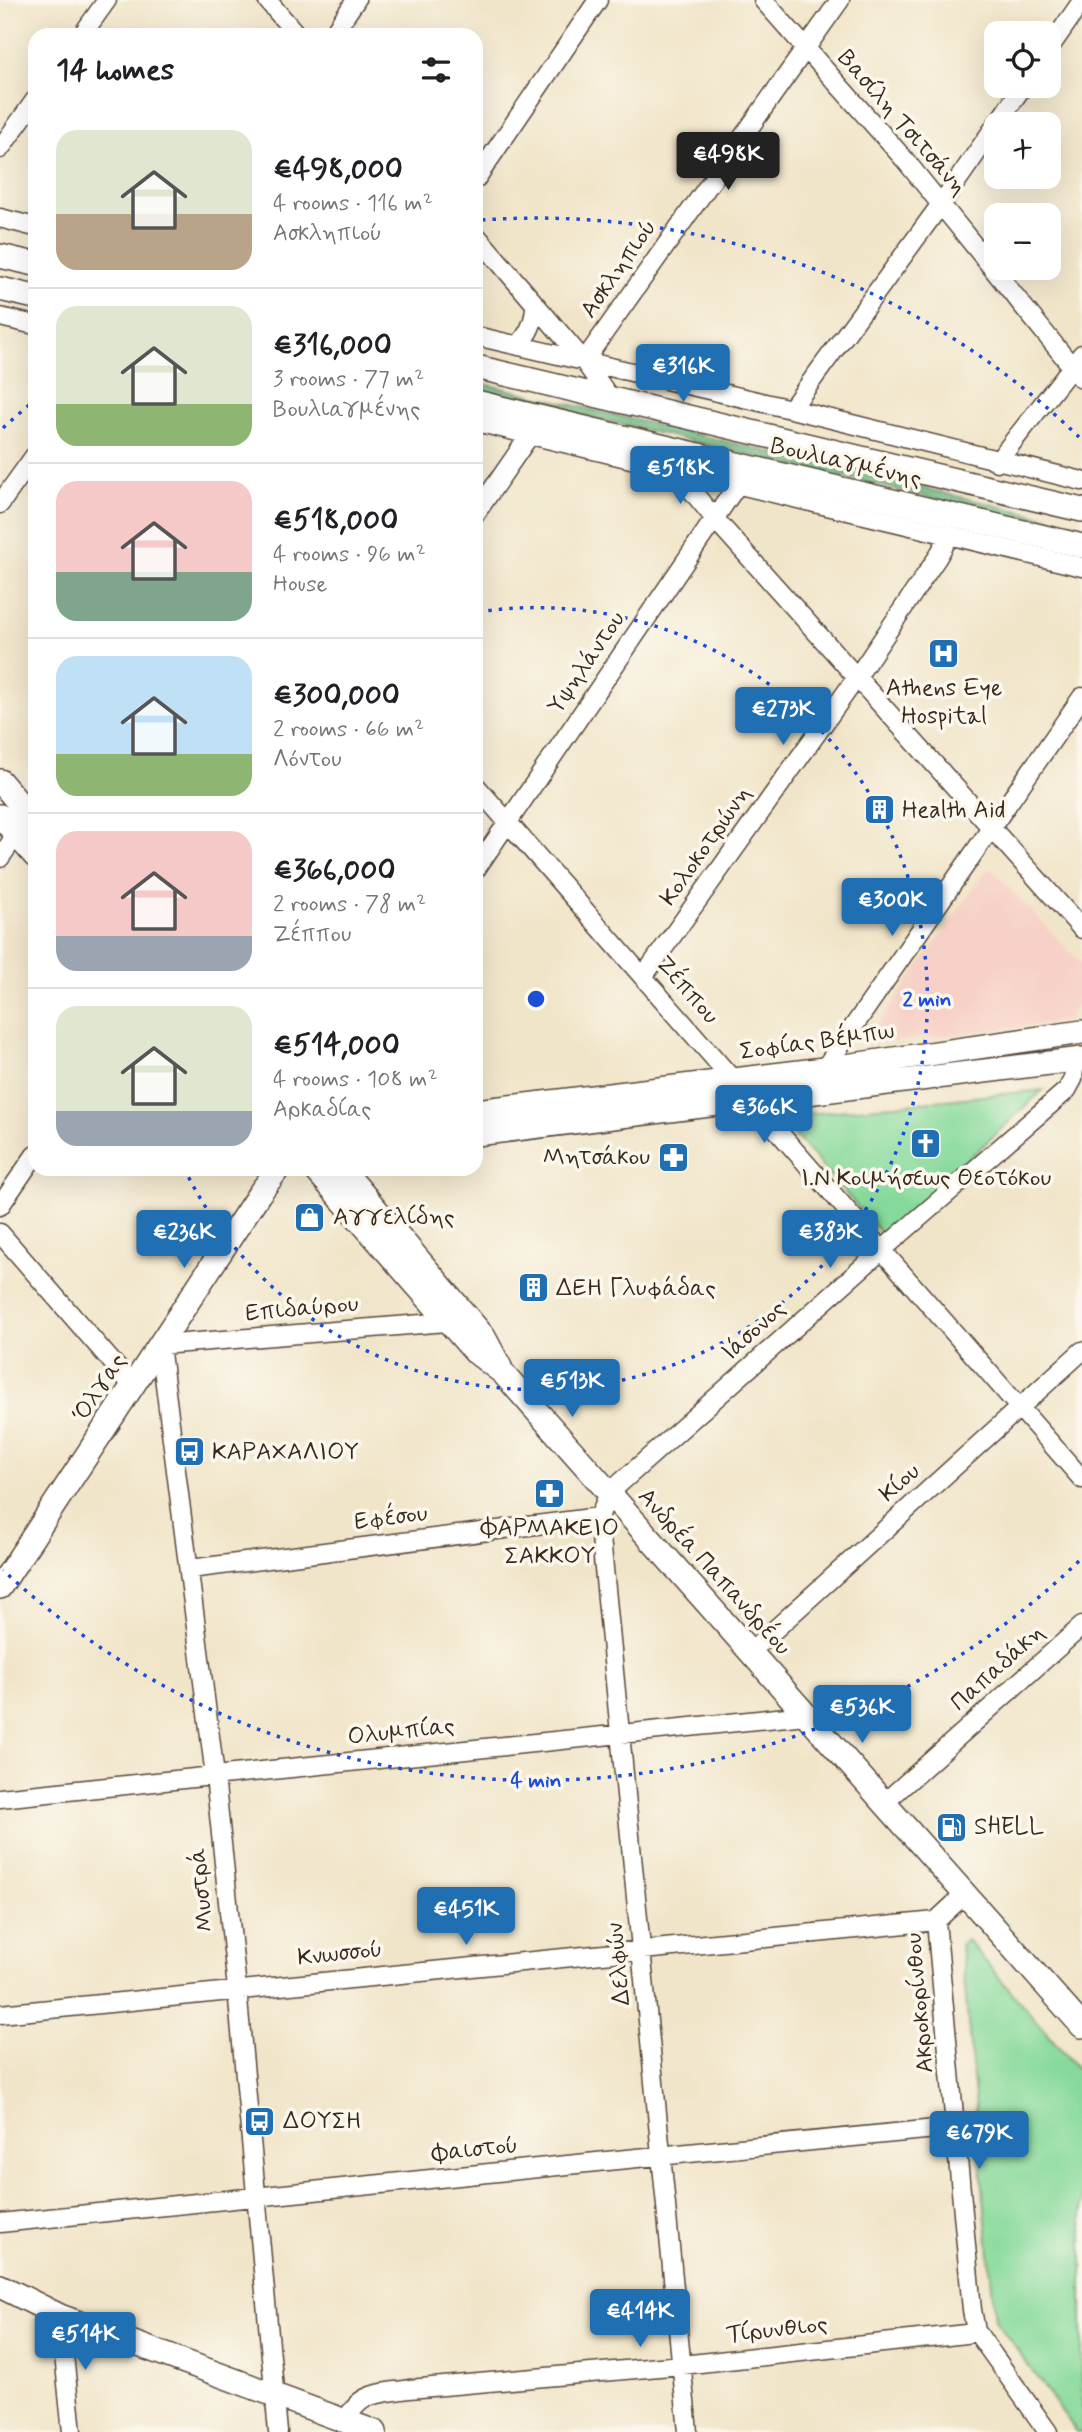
<!DOCTYPE html>
<html lang="en">
<head>
<meta charset="utf-8">
<style>
	:root { --surface:#fff; --page:#f6f6f6; --text:#202124; --muted:#757577; --line:#e0e0e0; --accent:#1f6fb2 }
	body { margin:0; font-family:Mynerve,sans-serif; background:var(--page); color:var(--text); height:100vh; display:flex; flex-direction:column; font-size:26px; white-space:nowrap }
	* { box-sizing:border-box; margin:0 }
	p { font-size:23px; color:var(--muted) }
	.icon { flex:none; width:38px; height:38px; fill:none; stroke:currentColor; stroke-width:2; stroke-linecap:round; stroke-linejoin:round }
	.map { position:relative; flex:1; overflow:hidden }
	.sheet { position:absolute; left:28px; top:28px; width:455px; height:1148px; display:flex; flex-direction:column; background:var(--surface); border-radius:21px; box-shadow:0 7px 28px #0002 }
	.sheet>* { flex:none }
	.tools { position:absolute; left:984px; top:21px; display:grid; gap:14px }
	.tools a { display:grid; place-items:center; width:77px; height:77px; border-radius:14px; background:var(--surface); box-shadow:0 7px 28px #0002; font-size:35px }
	.price { position:absolute; translate:-50% -60px; padding:0 16px; border-radius:7px; background:var(--accent); color:#fff; font-size:23px; line-height:46px; filter:drop-shadow(0 2px 4px #0008) }
	.price::after { content:''; position:absolute; left:50%; top:42px; width:21px; height:16px; margin-left:-10px; background:inherit; clip-path:polygon(0 0,100% 0,50% 100%) }
	.price.on { background:#222; color:#fff }
	ul { padding:0; list-style:none }
	li { display:flex; align-items:center; gap:21px; height:175px; padding:0 28px }
	li+li { border-top:2px solid var(--line) }
	li span { display:grid; place-items:center; flex:none; width:196px; height:140px; border-radius:21px; color:#555 }
	li>.icon { margin-inline-start:auto }
	span .icon { width:84px; height:84px; fill:#fffc; stroke-width:1 }
	li b { font-size:30px }
	h2 { display:flex; justify-content:space-between; align-items:center; height:84px; padding:0 28px; font-size:30px }
	.map>svg:first-child { display:block }
</style>
</head>
<body>
<div class="map">
<svg width="1082" height="2432" viewBox="0 0 1082 2432">
	<rect width="100%" height="100%" fill="#fbf7ec"/>
	<filter id="ink" filterUnits="userSpaceOnUse"><feTurbulence type="fractalNoise" baseFrequency=".0143" numOctaves="2"/><feDisplacementMap in="SourceGraphic" scale="14" xChannelSelector="R" yChannelSelector="G"/><feConvolveMatrix kernelMatrix="1 2 1 2 8 2 1 2 1" color-interpolation-filters="sRGB"/></filter>
	<filter id="wash" filterUnits="userSpaceOnUse"><feTurbulence type="fractalNoise" baseFrequency=".00686" numOctaves="4" result="noise"/><feDisplacementMap in="SourceGraphic" scale="28" xChannelSelector="R" yChannelSelector="G"/><feGaussianBlur stdDeviation="1.57" result="paint"/><feColorMatrix in="noise" values="0 0 0 0 0 0 0 0 0 0 0 0 0 0 0 0 0 1.4 0 .05"/><feComposite in="paint" operator="in"/></filter>
	<g filter="url(#wash)">
		<rect width="100%" height="100%" fill="#f1e5c9"/>
		<!-- built -->
		<path fill="#f7d1c7" d="M 989,867 L 1082,964 L 1082,998 L 1066,1021 L 863,1045 Z"/>
		<!-- green -->
		<path fill="#85d99a" stroke="#60825c" stroke-width="2" d="M 1043,1090 L 884,1237 L 779,1117 Z
			M 967,1940 L 1082,2074 L 1082,2432 L 1077,2432 L 995,2320 L 961,1944 Z"/>
		<!-- forest -->
		<path fill="#6cb982" stroke="#547250" stroke-width="2" d="M 476,382 L 1082,526 L 1082,534 L 476,390 Z"/>
	</g>
	<g filter="url(#ink)">
		<g fill="none" stroke-linecap="round" stroke-linejoin="round">
			<defs>
				<path id="minor" d="M 267,0 L 297,35
					M 763,0 L 905,160 L 1082,379
					M 82,35 L 107,0
					M 332,35 L 356,0
					M 1048,50 L 1082,1
					M 997,124 L 1023,86
					M 0,149 L 35,100
					M 476,179 L 598,0
					M 0,218 L 35,227
					M 476,235 L 584,361 L 610,398
					M 0,317 L 35,325
					M 476,336 L 791,409 L 1082,481
					M 518,346 C 529,333 534,323 535,307
					M 584,361 L 840,0
					M 791,409 L 941,204 L 996,125
					M 476,422 L 1082,567
					M 997,462 L 1082,354
					M 675,470 L 714,518 L 1082,929
					M 0,504 L 35,455
					M 476,513 L 530,435
					M 476,786 L 1082,1479
					M 0,858 L 16,835
					M 476,869 L 738,484
					M 643,977 L 857,677 L 937,558 L 950,535
					M 824,1069 L 1082,697
					M 0,1206 L 35,1155
					M 0,1233 L 133,1386
					M 190,1569 L 599,1517
					M 750,1652 L 1082,1351
					M 0,1798 L 806,1715
					M 884,1803 L 1082,1626
					M 965,1894 L 936,1921 L 972,2310 L 976,2331 L 1048,2432
					M 0,2014 L 936,1921
					M 0,2223 C 319,2192 637,2156 956,2127
					M 60,2316 L 72,2432
					M 346,2422 C 358,2391 380,2394 409,2389 L 682,2365 L 966,2334 L 976,2331
					M 278,2432 L 237,1989 L 215,1776 L 160,1345 L 447,1322
					M 688,2432 L 599,1517 L 609,1493 L 882,1250 L 1067,1090 L 1073,1079 L 1075,1060"/>
				<path id="major" d="M 0,256 L 35,264
					M 0,289 L 35,297
					M 476,367 L 1082,510
					M 476,402 L 1082,546
					M 0,781 L 35,822
					M 0,816 L 35,856
					M 476,1111 L 824,1069 L 1082,1032
					M 476,1134 L 1082,1059
					M 315,1169 L 474,1351 L 503,1373 L 1082,2026
					M 342,1169 L 484,1337 L 500,1367
					M 0,1587 L 259,1194 L 278,1169
					M 0,2286 L 60,2316 L 375,2432"/>
			</defs>
			<!-- minor casing -->
			<use href="#minor" stroke="#564638" stroke-width="21"/>
			<!-- major casing -->
			<use href="#major" stroke="#564638" stroke-width="26"/>
			<!-- minor -->
			<use href="#minor" stroke="#fff" stroke-width="18"/>
			<!-- major -->
			<use href="#major" stroke="#fff" stroke-width="23"/>
		</g>
	</g>
	<!-- distance rings -->
	<g fill="none" stroke="#1d4ed8" stroke-width="3.5" stroke-dasharray="3.5 7">
		<path d="M478 612A391 391 0 1 1 185 1170"/>
		<path d="M1079 1561A781 781 0 0 1 3 1570M3 428A781 781 0 0 1 34 401M482 220A781 781 0 0 1 1079 437"/>
	</g>
	<!-- icons -->
	<defs>
		<symbol id="hospital-square" viewBox="-11 -11 22 22"><rect x="-9" y="-9" width="18" height="18" rx="4" fill="#1f6fb2" stroke="#fbf7ec"/><path d="M-5-5h3v3.5h4V-5h3V5h-3V1.5h-4V5h-3Z" fill="#fff"/></symbol>
		<symbol id="building-square" viewBox="-11 -11 22 22"><rect x="-9" y="-9" width="18" height="18" rx="4" fill="#1f6fb2" stroke="#fbf7ec"/><path d="M-4-6H4V6H1V3H-1V6H-4ZM-2.5-4.3h1.7v1.8h-1.7ZM.8-4.3h1.7v1.8H.8ZM-2.5-1h1.7V.8h-1.7ZM.8-1h1.7V.8H.8Z" fill="#fff"/></symbol>
		<symbol id="church-square" viewBox="-11 -11 22 22"><rect x="-9" y="-9" width="18" height="18" rx="4" fill="#1f6fb2" stroke="#fbf7ec"/><path d="M-1.2-6h2.4v3.5h3.3v2.4h-3.3V6h-2.4V-.1h-3.3v-2.4h3.3Z" fill="#fff"/></symbol>
		<symbol id="pharmacy-square" viewBox="-11 -11 22 22"><rect x="-9" y="-9" width="18" height="18" rx="4" fill="#1f6fb2" stroke="#fbf7ec"/><path d="M-2-6h4v4h4v4h-4v4h-4v-4h-4v-4h4Z" fill="#fff"/></symbol>
		<symbol id="shop-square" viewBox="-11 -11 22 22"><rect x="-9" y="-9" width="18" height="18" rx="4" fill="#1f6fb2" stroke="#fbf7ec"/><path d="M-5-2.5h2.3a2.7 3.5 0 0 1 5.4 0H5L5.5 6h-11ZM-1.5-2.5h3a1.5 2.3 0 0 0-3 0Z" fill="#fff"/></symbol>
		<symbol id="bus-square" viewBox="-11 -11 22 22"><rect x="-9" y="-9" width="18" height="18" rx="4" fill="#1f6fb2" stroke="#fbf7ec"/><path d="M-5-6H5V4H4V6H2V4H-2V6H-4V4H-5ZM-3.5-4V0h7V-4ZM-3.5 1.2v1.5H-2V1.2ZM2 1.2v1.5H3.5V1.2Z" fill="#fff"/></symbol>
		<symbol id="fuel-square" viewBox="-11 -11 22 22"><rect x="-9" y="-9" width="18" height="18" rx="4" fill="#1f6fb2" stroke="#fbf7ec"/><path d="M-5.5-6h7V0h2V4h1.3V-2.5L3-4.5l.8-.8L6-3V5H2.5V1h-1V6h-7ZM-4.2-4.7v3.2H.2V-4.7Z" fill="#fff"/></symbol>
	</defs>
	<g fill-rule="evenodd">
		<use href="#hospital-square" x="926" y="636" width="35" height="35"/>
		<use href="#building-square" x="862" y="792" width="35" height="35"/>
		<use href="#church-square" x="908" y="1126" width="35" height="35"/>
		<use href="#pharmacy-square" x="656" y="1140" width="35" height="35"/>
		<use href="#shop-square" x="292" y="1200" width="35" height="35"/>
		<use href="#building-square" x="516" y="1270" width="35" height="35"/>
		<use href="#bus-square" x="172" y="1434" width="35" height="35"/>
		<use href="#pharmacy-square" x="532" y="1476" width="35" height="35"/>
		<use href="#fuel-square" x="934" y="1810" width="35" height="35"/>
		<use href="#bus-square" x="242" y="2104" width="35" height="35"/>
	</g>
	<g text-anchor="middle" dominant-baseline="central" stroke-width="7" stroke-linejoin="round" paint-order="stroke">
		<!-- street labels -->
		<g font-size="24" fill="#3b2a1e" stroke="#fbf7ec">
			<text transform="translate(902 123) rotate(49)">Βασίλη Τσιτσάνη</text>
			<text transform="translate(619 269) rotate(-55)">Ασκληπιού</text>
			<text transform="translate(846 463) rotate(13)">Βουλιαγμένης</text>
			<text transform="translate(587 663) rotate(-56)">Υψηλάντου</text>
			<text transform="translate(706 846) rotate(-55)">Κολοκοτρώνη</text>
			<text transform="translate(687 990) rotate(49)">Ζέππου</text>
			<text transform="translate(817 1042) rotate(-8)">Σοφίας Βέμπω</text>
			<text transform="translate(302 1309) rotate(-5)">Επιδαύρου</text>
			<text transform="translate(754 1331) rotate(-42)">Ιάσονος</text>
			<text transform="translate(100 1388) rotate(-56)">Όλγας</text>
			<text transform="translate(900 1483) rotate(-42)">Κίου</text>
			<text transform="translate(391 1518) rotate(-7)">Εφέσου</text>
			<text transform="translate(714 1572) rotate(48)">Ανδρέα Παπανδρέου</text>
			<text transform="translate(998 1668) rotate(-42)">Παπαδάκη</text>
			<text transform="translate(401 1732) rotate(-6)">Ολυμπίας</text>
			<text transform="translate(202 1890) rotate(-96)">Μυστρά</text>
			<text transform="translate(340 1954) rotate(-6)">Κνωσσού</text>
			<text transform="translate(619 1964) rotate(-95)">Δελφών</text>
			<text transform="translate(920 2003) rotate(-95)">Ακροκορίνθου</text>
			<text transform="translate(475 2150) rotate(-6)">Φαιστού</text>
			<text transform="translate(777 2330) rotate(-6)">Τίρυνθιος</text>
		</g>
		<!-- poi labels -->
		<g font-size="24" fill="#3b2a1e" stroke="#fbf7ec" text-anchor="start">
			<text x="944" y="688" text-anchor="middle">Athens Eye<tspan x="944" dy="28">Hospital</tspan></text>
			<text x="902" y="810">Health Aid</text>
			<text x="650" y="1157" text-anchor="end">Μητσάκου</text>
			<text x="926" y="1178" text-anchor="middle">Ι.Ν Κοιμήσεως Θεοτόκου</text>
			<text x="333" y="1217">Αγγελίδης</text>
			<text x="556" y="1288">ΔΕΗ Γλυφάδας</text>
			<text x="212" y="1452">ΚΑΡΑΧΑΛΙΟΥ</text>
			<text x="550" y="1528" text-anchor="middle">ΦΑΡΜΑΚΕΙΟ<tspan x="550" dy="28">ΣΑΚΚΟΥ</tspan></text>
			<text x="974" y="1827">SHELL</text>
			<text x="283" y="2121">ΔΟΥΣΗ</text>
		</g>
	</g>
	<circle cx="536" cy="999" r="10" fill="#1d4ed8" stroke="#fbf7ec" stroke-width="3.5"/>
	<g font-size="21" text-anchor="middle" font-weight="bold" fill="#1d4ed8" stroke="#fbf7ec" stroke-width="7" stroke-linejoin="round" paint-order="stroke">
		<text x="927" y="1006">2 min</text>
		<text x="536" y="1787">4 min</text>
	</g>
</svg>
<div class="tools">
<a><svg class="icon" aria-label="locate" viewBox="0 0 24 24"><circle cx="12" cy="12" r="6"/><path d="M12 2v4M12 18v4M2 12h4M18 12h4"/></svg></a>
<a>+</a>
<a>−</a>
</div>
<b class="price on" style="left:728px;top:192px">€498K</b>
<b class="price" style="left:683px;top:404px">€316K</b>
<b class="price" style="left:680px;top:506px">€518K</b>
<b class="price" style="left:783px;top:747px">€273K</b>
<b class="price" style="left:892px;top:938px">€300K</b>
<b class="price" style="left:764px;top:1145px">€366K</b>
<b class="price" style="left:184px;top:1270px">€236K</b>
<b class="price" style="left:830px;top:1270px">€383K</b>
<b class="price" style="left:572px;top:1419px">€513K</b>
<b class="price" style="left:862px;top:1745px">€536K</b>
<b class="price" style="left:466px;top:1947px">€451K</b>
<b class="price" style="left:979px;top:2171px">€679K</b>
<b class="price" style="left:640px;top:2349px">€414K</b>
<b class="price" style="left:85px;top:2372px">€514K</b>
<section class="sheet">
<h2>14 homes<svg class="icon" aria-label="filters" viewBox="0 0 24 24"><path d="M4 7h16M4 17h16"/><circle cx="9" cy="7" r="2"/><circle cx="15" cy="17" r="2"/></svg></h2>
<ul>
<li><span style="background:linear-gradient(#dfe7d0 60%,#b9a48a 0)"><svg class="icon" aria-label="home" viewBox="0 0 24 24"><path d="M3 11l9-7 9 7M6 9v11h12V9"/></svg></span><div><b>€498,000</b><p>4 rooms · 116 m²</p><p>Ασκληπιού</p></div></li>
<li><span style="background:linear-gradient(#dfe7d0 70%,#8fb573 0)"><svg class="icon" aria-label="home" viewBox="0 0 24 24"><path d="M3 11l9-7 9 7M6 9v11h12V9"/></svg></span><div><b>€316,000</b><p>3 rooms · 77 m²</p><p>Βουλιαγμένης</p></div></li>
<li><span style="background:linear-gradient(#f6c9c9 65%,#7fa58c 0)"><svg class="icon" aria-label="home" viewBox="0 0 24 24"><path d="M3 11l9-7 9 7M6 9v11h12V9"/></svg></span><div><b>€518,000</b><p>4 rooms · 96 m²</p><p>House</p></div></li>
<li><span style="background:linear-gradient(#bfe0f5 70%,#8fb573 0)"><svg class="icon" aria-label="home" viewBox="0 0 24 24"><path d="M3 11l9-7 9 7M6 9v11h12V9"/></svg></span><div><b>€300,000</b><p>2 rooms · 66 m²</p><p>Λόντου</p></div></li>
<li><span style="background:linear-gradient(#f6c9c9 75%,#9aa5b1 0)"><svg class="icon" aria-label="home" viewBox="0 0 24 24"><path d="M3 11l9-7 9 7M6 9v11h12V9"/></svg></span><div><b>€366,000</b><p>2 rooms · 78 m²</p><p>Ζέππου</p></div></li>
<li><span style="background:linear-gradient(#dfe7d0 75%,#9aa5b1 0)"><svg class="icon" aria-label="home" viewBox="0 0 24 24"><path d="M3 11l9-7 9 7M6 9v11h12V9"/></svg></span><div><b>€514,000</b><p>4 rooms · 108 m²</p><p>Αρκαδίας</p></div></li>
</ul>
</section>
</div>
</body>
</html>
